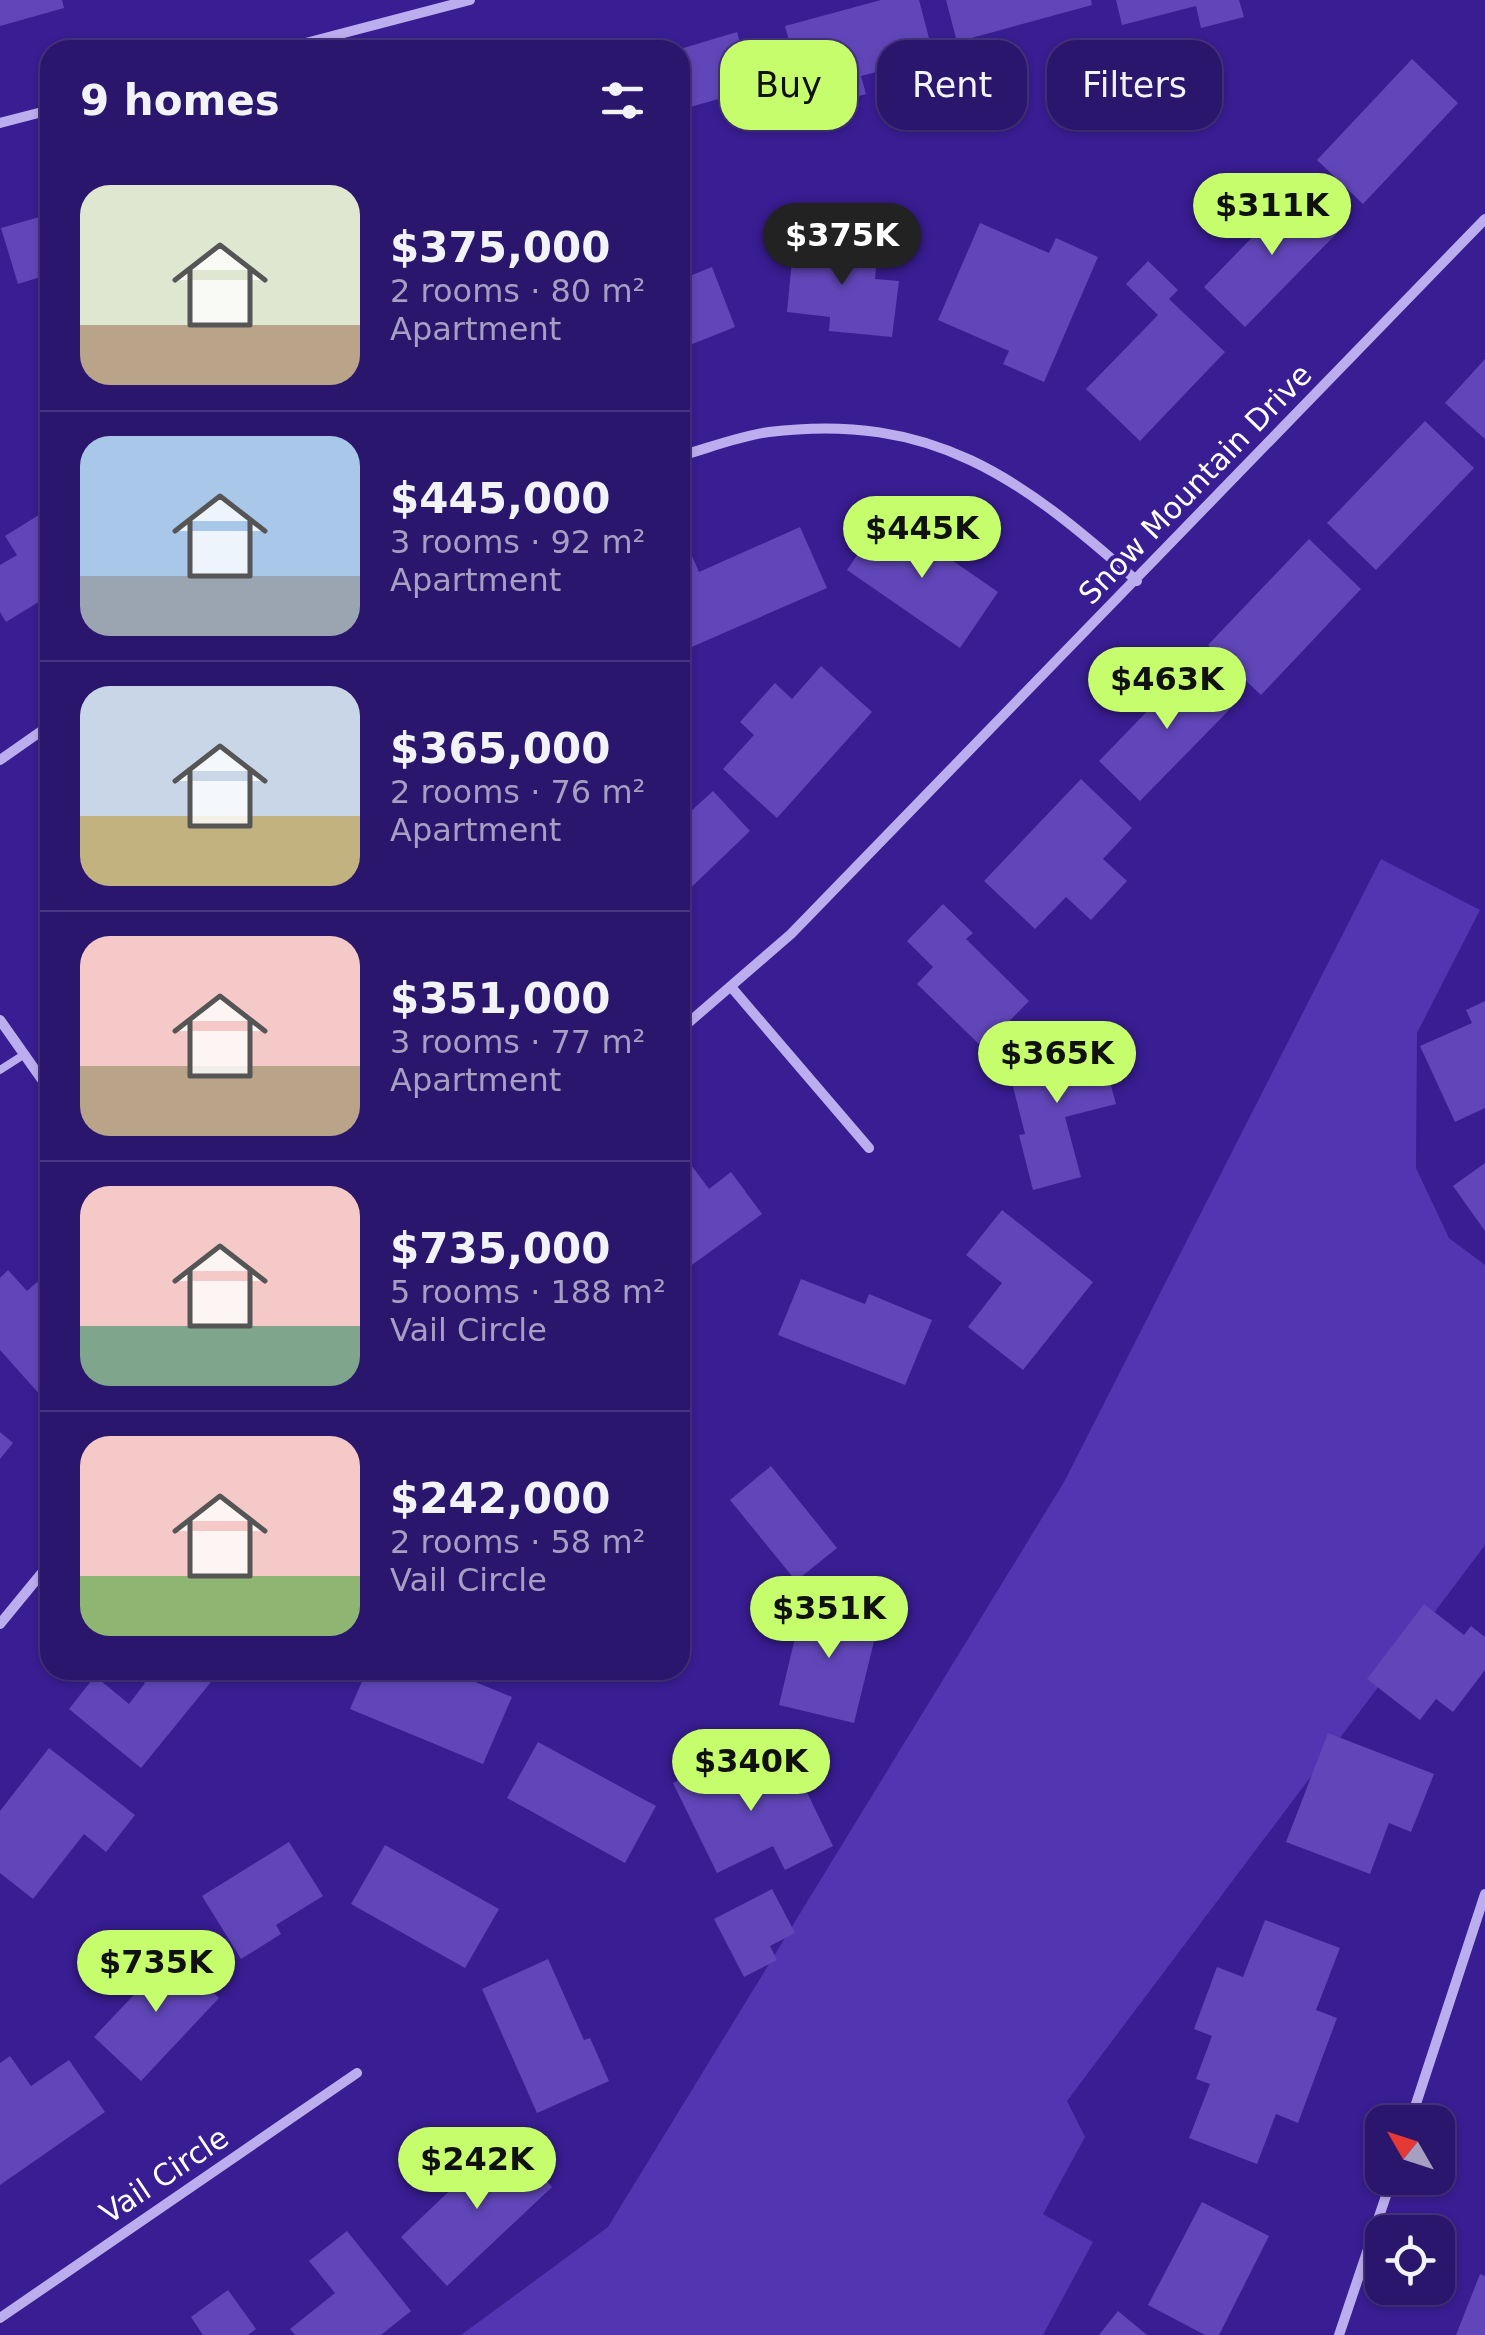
<!DOCTYPE html>
<html lang="en">
<head>
<meta charset="utf-8">
<style>
	:root { --surface:#2b166e; --page:#331f73; --text:#f1f3f6; --muted:#a69fc2; --line:#473581; --accent:#c5fd6d }
	body { margin:0; font-family:"DejaVu Sans",sans-serif; background:var(--page); color:var(--text); height:100vh; display:flex; flex-direction:column; font-size:38px; white-space:nowrap }
	* { box-sizing:border-box; margin:0 }
	p { font-size:32px; color:var(--muted) }
	.icon { flex:none; width:55px; height:55px; fill:none; stroke:currentColor; stroke-width:2; stroke-linecap:round; stroke-linejoin:round }
	.map { position:relative; flex:1; overflow:hidden }
	.details { position:absolute; left:40px; top:40px; width:650px; height:1640px; display:flex; flex-direction:column; background:var(--surface); border-radius:30px; box-shadow:0 2px 8px #0004,0 0 0 2px var(--line) }
	.details>* { flex:none }
	.guide { position:absolute; left:720px; top:40px; width:615px; height:90px; display:flex; gap:20px }
	.needle { width:65px; rotate:309deg }
	.tools { position:absolute; left:1365px; top:2105px; display:grid; gap:20px }
	.tools a { display:grid; place-items:center; width:90px; height:90px; border-radius:20px; background:var(--surface); box-shadow:0 2px 8px #0004,0 0 0 2px var(--line); font-size:50px }
	.price { position:absolute; translate:-50% -85px; padding:0 22px; border-radius:35px; background:var(--accent); color:#111; font-size:32px; line-height:65px; filter:drop-shadow(0 2px 5px #0008) }
	.price::after { content:''; position:absolute; left:50%; top:60px; width:30px; height:22px; margin-left:-15px; background:inherit; clip-path:polygon(0 0,100% 0,50% 100%) }
	.price.on { background:#222; color:#fff }
	ul { padding:0; list-style:none }
	li { display:flex; align-items:center; gap:30px; height:250px; padding:0 40px }
	li+li { border-top:2px solid var(--line) }
	li span { display:grid; place-items:center; flex:none; width:280px; height:200px; border-radius:30px; color:#555 }
	li>.icon { margin-inline-start:auto }
	span .icon { width:120px; height:120px; fill:#fffc; stroke-width:1 }
	li b { font-size:42px }
	h2 { display:flex; justify-content:space-between; align-items:center; height:120px; padding:0 40px; font-size:42px }
	.chip { padding:0 35px; border-radius:30px; background:var(--surface); box-shadow:0 2px 8px #0004,0 0 0 2px var(--line); font-size:35px; line-height:90px }
	.chip.on { background:var(--accent); color:#111 }
	.map>svg:first-child { display:block }
</style>
</head>
<body>
<div class="map">
<svg width="1485" height="2335" viewBox="0 0 1485 2335">
	<rect width="100%" height="100%" fill="#391d92"/>
	<!-- green -->
	<path fill="#5135b1" d="M 1381,859 L 1480,910 L 1417,1033 L 1416,1168 L 1449,1238 L 1485,1265 L 1485,1545 L 1067,2101 L 1085,2137 L 1043,2214 L 1093,2242 L 1043,2335 L 461,2335 L 608,2227 L 1064,1482 Z"/>
	<!-- building -->
	<path fill="#6146b9" d="M 0,0 L 62,0 L 64,8 L 0,26 Z
		M 881,0 L 919,0 L 934,57 L 861,76 L 866,94 L 848,99 L 845,88 L 805,99 L 785,26 Z
		M 946,0 L 1091,0 L 1092,5 L 957,42 Z
		M 1116,0 L 1239,0 L 1244,17 L 1201,28 L 1196,6 L 1122,25 Z
		M 737,32 L 753,89 L 680,110 L 680,49 Z
		M 1412,59 L 1458,103 L 1363,204 L 1317,160 Z
		M 1299,189 L 1340,230 L 1245,327 L 1204,287 Z
		M 50,214 L 50,274 L 18,284 L 1,228 Z
		M 980,223 L 1049,253 L 1056,238 L 1098,257 L 1044,382 L 1003,364 L 1009,351 L 938,320 Z
		M 794,239 L 878,248 L 875,279 L 899,281 L 892,337 L 829,331 L 830,317 L 787,312 Z
		M 1148,261 L 1178,290 L 1169,299 L 1225,352 L 1140,441 L 1086,389 L 1158,315 L 1126,284 Z
		M 712,267 L 735,327 L 680,349 L 680,280 Z
		M 1485,359 L 1485,439 L 1445,403 Z
		M 1425,421 L 1474,468 L 1376,570 L 1327,523 Z
		M 50,508 L 50,595 L 6,622 L 0,612 L 0,565 L 17,555 L 5,536 Z
		M 885,514 L 998,592 L 960,648 L 847,570 Z
		M 800,527 L 827,588 L 680,652 L 680,561 L 692,556 L 699,572 Z
		M 1309,539 L 1361,589 L 1261,695 L 1208,645 Z
		M 1193,664 L 1235,704 L 1140,801 L 1099,761 Z
		M 821,666 L 872,712 L 777,818 L 723,769 L 754,735 L 740,722 L 775,683 L 792,699 Z
		M 1081,779 L 1132,828 L 1103,859 L 1127,881 L 1091,920 L 1066,897 L 1035,929 L 984,881 Z
		M 713,791 L 750,831 L 680,898 L 680,821 Z
		M 943,904 L 973,933 L 966,939 L 1029,1001 L 983,1048 L 917,984 L 933,967 L 907,941 Z
		M 1485,1001 L 1485,1108 L 1455,1122 L 1420,1046 L 1472,1023 L 1466,1010 Z
		M 1098,1038 L 1116,1104 L 1065,1117 L 1081,1177 L 1033,1190 L 1019,1135 L 1025,1134 L 1007,1063 Z
		M 680,1150 L 709,1189 L 731,1172 L 762,1214 L 685,1270 L 680,1263 Z
		M 1485,1163 L 1485,1231 L 1453,1186 Z
		M 1002,1210 L 1093,1282 L 1023,1370 L 968,1327 L 1002,1283 L 966,1255 Z
		M 8,1270 L 27,1291 L 37,1282 L 50,1297 L 50,1406 L 0,1350 L 0,1278 Z
		M 801,1279 L 865,1304 L 869,1294 L 932,1320 L 905,1385 L 778,1335 Z
		M 0,1432 L 13,1443 L 0,1459 Z
		M 680,1436 L 690,1487 L 680,1488 Z
		M 771,1466 L 837,1548 L 796,1581 L 730,1500 Z
		M 804,1600 L 880,1617 L 854,1723 L 779,1705 Z
		M 1424,1604 L 1464,1635 L 1471,1626 L 1485,1637 L 1485,1670 L 1453,1712 L 1436,1699 L 1420,1720 L 1367,1679 Z
		M 129,1670 L 196,1670 L 211,1682 L 141,1768 L 69,1709 L 95,1676 L 129,1704 L 145,1683 Z
		M 367,1670 L 446,1670 L 512,1697 L 483,1764 L 350,1709 Z
		M 1328,1733 L 1434,1774 L 1411,1832 L 1389,1823 L 1370,1874 L 1286,1842 Z
		M 538,1742 L 656,1806 L 625,1863 L 507,1798 Z
		M 745,1747 L 764,1786 L 796,1770 L 833,1846 L 785,1870 L 773,1846 L 717,1873 L 673,1783 Z
		M 49,1748 L 135,1815 L 106,1852 L 84,1834 L 33,1899 L 0,1873 L 0,1811 Z
		M 289,1842 L 323,1896 L 276,1925 L 281,1934 L 241,1959 L 202,1896 Z
		M 385,1845 L 499,1909 L 465,1968 L 351,1904 Z
		M 772,1889 L 795,1933 L 770,1946 L 777,1960 L 744,1977 L 714,1919 Z
		M 1265,1920 L 1340,1948 L 1316,2010 L 1337,2018 L 1298,2123 L 1276,2114 L 1257,2164 L 1189,2138 L 1210,2084 L 1196,2079 L 1212,2036 L 1194,2029 L 1217,1967 L 1243,1977 Z
		M 164,1947 L 219,1998 L 141,2081 L 94,2037 L 148,1980 L 140,1973 Z
		M 548,1959 L 584,2040 L 590,2038 L 609,2081 L 537,2113 L 482,1989 Z
		M 10,2056 L 31,2086 L 69,2060 L 105,2112 L 0,2185 L 0,2063 Z
		M 506,2137 L 552,2187 L 447,2286 L 401,2237 Z
		M 1202,2202 L 1269,2236 L 1219,2335 L 1205,2335 L 1148,2305 Z
		M 347,2231 L 411,2311 L 381,2335 L 295,2335 L 290,2329 L 335,2293 L 309,2261 Z
		M 1480,2274 L 1485,2276 L 1485,2335 L 1456,2335 Z
		M 228,2290 L 256,2329 L 248,2335 L 203,2335 L 191,2317 Z
		M 1118,2311 L 1147,2335 L 1099,2335 Z"/>
	<g fill="none" stroke-linecap="round" stroke-linejoin="round">
		<!-- lane -->
		<path stroke="#bcaeee" stroke-width="8" d="M 0,1070 L 25,1054"/>
		<!-- street -->
		<path stroke="#bcaeee" stroke-width="10" d="M 279,50 L 470,0
			M 0,123 L 50,110
			M 680,456 C 709,448 739,436 769,432 C 933,412 1021,478 1137,581
			M 0,760 L 50,725
			M 732,988 L 869,1148
			M 0,1020 L 50,1091
			M 680,1030 L 791,934 L 1485,219
			M 0,1624 L 50,1563
			M 1410,2122 L 1485,1894
			M 0,2318 L 357,2073
			M 1339,2335 L 1392,2178"/>
	</g>
	<g text-anchor="middle" dominant-baseline="central" stroke-width="8" stroke-linejoin="round" paint-order="stroke">
		<!-- street labels -->
		<g font-size="30" fill="#fff" stroke="#391d92">
			<text transform="translate(1195 484) rotate(-46)">Snow Mountain Drive</text>
			<text transform="translate(164 2175) rotate(-34)">Vail Circle</text>
		</g>
	</g>
</svg>
<div class="tools">
<a><svg class="needle" viewBox="-14 -14 28 28"><path d="M0-13l5 13h-10z" fill="#e53935"/><path d="M0 13l5-13h-10z" fill="#a69fc2"/></svg></a>
<a><svg class="icon" aria-label="locate" viewBox="0 0 24 24"><circle cx="12" cy="12" r="6"/><path d="M12 2v4M12 18v4M2 12h4M18 12h4"/></svg></a>
</div>
<b class="price" style="left:1272px;top:258px">$311K</b>
<b class="price on" style="left:842px;top:288px">$375K</b>
<b class="price" style="left:922px;top:581px">$445K</b>
<b class="price" style="left:1167px;top:732px">$463K</b>
<b class="price" style="left:1057px;top:1106px">$365K</b>
<b class="price" style="left:829px;top:1661px">$351K</b>
<b class="price" style="left:751px;top:1814px">$340K</b>
<b class="price" style="left:156px;top:2015px">$735K</b>
<b class="price" style="left:477px;top:2212px">$242K</b>
<div class="guide">
<a class="chip on">Buy</a>
<a class="chip">Rent</a>
<a class="chip">Filters</a>
</div>
<section class="details">
<h2>9 homes<svg class="icon" aria-label="filters" viewBox="0 0 24 24"><path d="M4 7h16M4 17h16"/><circle cx="9" cy="7" r="2"/><circle cx="15" cy="17" r="2"/></svg></h2>
<ul>
<li><span style="background:linear-gradient(#dfe7d0 70%,#b9a48a 0)"><svg class="icon" aria-label="home" viewBox="0 0 24 24"><path d="M3 11l9-7 9 7M6 9v11h12V9"/></svg></span><div><b>$375,000</b><p>2 rooms · 80 m²</p><p>Apartment</p></div></li>
<li><span style="background:linear-gradient(#a9c7e8 70%,#9aa5b1 0)"><svg class="icon" aria-label="home" viewBox="0 0 24 24"><path d="M3 11l9-7 9 7M6 9v11h12V9"/></svg></span><div><b>$445,000</b><p>3 rooms · 92 m²</p><p>Apartment</p></div></li>
<li><span style="background:linear-gradient(#c9d6e8 65%,#c2b280 0)"><svg class="icon" aria-label="home" viewBox="0 0 24 24"><path d="M3 11l9-7 9 7M6 9v11h12V9"/></svg></span><div><b>$365,000</b><p>2 rooms · 76 m²</p><p>Apartment</p></div></li>
<li><span style="background:linear-gradient(#f6c9c9 65%,#b9a48a 0)"><svg class="icon" aria-label="home" viewBox="0 0 24 24"><path d="M3 11l9-7 9 7M6 9v11h12V9"/></svg></span><div><b>$351,000</b><p>3 rooms · 77 m²</p><p>Apartment</p></div></li>
<li><span style="background:linear-gradient(#f6c9c9 70%,#7fa58c 0)"><svg class="icon" aria-label="home" viewBox="0 0 24 24"><path d="M3 11l9-7 9 7M6 9v11h12V9"/></svg></span><div><b>$735,000</b><p>5 rooms · 188 m²</p><p>Vail Circle</p></div></li>
<li><span style="background:linear-gradient(#f6c9c9 70%,#8fb573 0)"><svg class="icon" aria-label="home" viewBox="0 0 24 24"><path d="M3 11l9-7 9 7M6 9v11h12V9"/></svg></span><div><b>$242,000</b><p>2 rooms · 58 m²</p><p>Vail Circle</p></div></li>
</ul>
</section>
</div>
</body>
</html>
